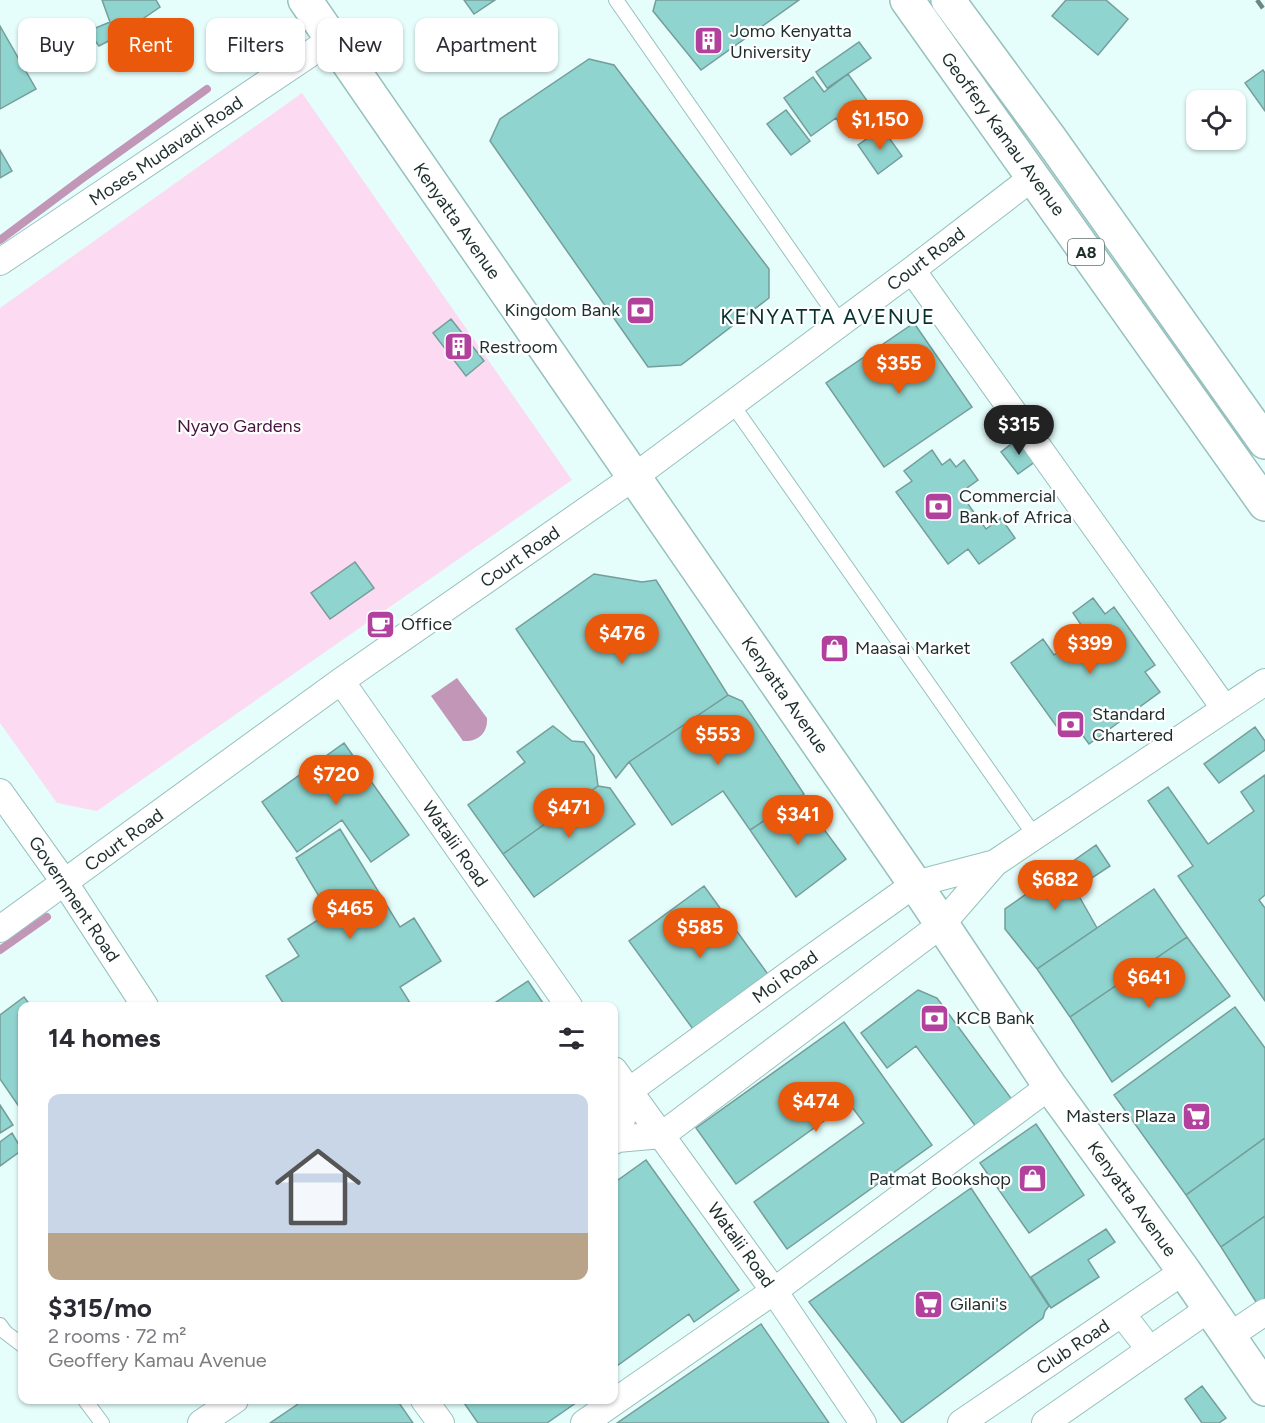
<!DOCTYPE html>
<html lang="en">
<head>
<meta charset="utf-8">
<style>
	:root { --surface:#fff; --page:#f7f7f7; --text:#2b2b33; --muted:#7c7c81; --accent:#ea580c }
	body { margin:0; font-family:Figtree,sans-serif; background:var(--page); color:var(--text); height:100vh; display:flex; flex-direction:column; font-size:22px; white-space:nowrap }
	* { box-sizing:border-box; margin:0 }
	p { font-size:20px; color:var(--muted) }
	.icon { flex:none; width:33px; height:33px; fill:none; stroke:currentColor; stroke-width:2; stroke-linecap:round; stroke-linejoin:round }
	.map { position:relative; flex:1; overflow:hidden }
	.details { position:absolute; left:18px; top:1002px; width:600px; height:402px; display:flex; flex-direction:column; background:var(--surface); border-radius:12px; box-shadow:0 2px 4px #0004 }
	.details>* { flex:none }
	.guide { position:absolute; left:18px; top:18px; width:600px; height:54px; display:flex; gap:12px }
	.controls { position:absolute; left:1186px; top:90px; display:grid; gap:12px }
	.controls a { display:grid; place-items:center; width:60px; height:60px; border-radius:12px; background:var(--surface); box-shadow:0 2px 4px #0004; font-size:30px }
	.price { position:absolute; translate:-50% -51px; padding:0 14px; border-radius:21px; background:var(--accent); color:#fff; font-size:20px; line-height:39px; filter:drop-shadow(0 2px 3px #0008) }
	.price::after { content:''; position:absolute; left:50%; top:36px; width:18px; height:14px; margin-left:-9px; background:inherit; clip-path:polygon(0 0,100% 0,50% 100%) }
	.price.active { background:#222; color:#fff }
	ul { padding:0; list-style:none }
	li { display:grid; align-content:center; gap:12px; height:318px; padding:0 30px }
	li span { display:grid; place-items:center; height:186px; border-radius:12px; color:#555 }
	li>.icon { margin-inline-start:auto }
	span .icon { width:108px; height:108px; fill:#fffc; stroke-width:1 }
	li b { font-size:26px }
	h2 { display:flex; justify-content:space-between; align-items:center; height:72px; padding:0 30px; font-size:26px }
	.pill { padding:0 21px; border-radius:12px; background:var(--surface); box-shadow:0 2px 4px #0004; font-size:21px; line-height:54px }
	.pill.active { background:var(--accent); color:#fff }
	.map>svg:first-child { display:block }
</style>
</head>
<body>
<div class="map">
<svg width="1265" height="1423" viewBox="0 0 1265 1423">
	<rect width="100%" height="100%" fill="#e5fefc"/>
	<!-- green -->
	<path fill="#fbdaf2" d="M 302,93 L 572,480 L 97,811 L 57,803 L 0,723 L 0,308 Z"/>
	<!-- water -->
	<path fill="#c296b7" d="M 457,678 L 487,718 C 488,733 478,742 463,741 L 431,696 Z"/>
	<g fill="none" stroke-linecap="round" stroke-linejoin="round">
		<!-- stream -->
		<path stroke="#c296b7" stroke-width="8" d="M 0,240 L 83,178 L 207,89
			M 0,950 L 47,917"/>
	</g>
	<!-- building -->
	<path fill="#90d4cf" stroke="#759d9a" stroke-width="1.5" d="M 102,0 L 156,0 L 160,7 L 116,37 L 99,46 L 88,31 L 110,22 Z
		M 464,0 L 495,0 L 474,14 Z
		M 656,0 L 799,0 L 701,70 L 653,11 Z
		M 1066,0 L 1106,0 L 1128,19 L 1098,55 L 1052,16 Z
		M 0,26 L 36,89 L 0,109 Z
		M 859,42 L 871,58 L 827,88 L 816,72 Z
		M 589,59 L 614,65 L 769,269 L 769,298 L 681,365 L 648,367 L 490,141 L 500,119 Z
		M 1263,70 L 1265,73 L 1265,111 L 1245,83 Z
		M 848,74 L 878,116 L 849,137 L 836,118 L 811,136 L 784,98 L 813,77 L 824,92 Z
		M 786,110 L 810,141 L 791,155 L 767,124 Z
		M 882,128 L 902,156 L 878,174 L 858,145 Z
		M 0,150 L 12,171 L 0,178 Z
		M 451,319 L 484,361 L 466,376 L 433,333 Z
		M 914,323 L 972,407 L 884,467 L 826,383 Z
		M 1019,438 L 1036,461 L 1018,474 L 1001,452 Z
		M 932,450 L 942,465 L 950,459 L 956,467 L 964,460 L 978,480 L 960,493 L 986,529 L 1001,518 L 1015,538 L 979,564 L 968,549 L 948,564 L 896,492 L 912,481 L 904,471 Z
		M 355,562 L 374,588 L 330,619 L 311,593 Z
		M 594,574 L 642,582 L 656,580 L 728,695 L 629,762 L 616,778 L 516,629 Z
		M 1093,598 L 1105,614 L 1114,607 L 1155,665 L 1145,672 L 1160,692 L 1089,744 L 1075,725 L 1062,734 L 1011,663 L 1043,639 L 1054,655 L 1086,632 L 1073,613 Z
		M 728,695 L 742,701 L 804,794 L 750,830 L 723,791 L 672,825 L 629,762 Z
		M 553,726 L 572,741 L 584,742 L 594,756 L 598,786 L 503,854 L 468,805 L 525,762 L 517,752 Z
		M 1255,727 L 1265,741 L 1265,750 L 1219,783 L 1204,764 Z
		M 344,743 L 409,835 L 371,862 L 342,820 L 297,852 L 262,802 Z
		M 1265,775 L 1265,895 L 1259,900 L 1265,908 L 1265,1001 L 1178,876 L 1193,866 L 1148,801 L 1168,787 L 1208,844 L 1254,811 L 1241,792 Z
		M 598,786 L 610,788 L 635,824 L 534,897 L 503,854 Z
		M 800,797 L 846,859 L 796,897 L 750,830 Z
		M 340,829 L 400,927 L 414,918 L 441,961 L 400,987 L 412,1006 L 285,1006 L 266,976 L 299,956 L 288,939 L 329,913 L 296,858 Z
		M 1096,845 L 1110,866 L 1075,889 L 1097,928 L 1037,969 L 1005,929 L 1005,909 Z
		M 704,886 L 770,977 L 695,1032 L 629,941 Z
		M 1154,889 L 1187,937 L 1070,1017 L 1037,969 Z
		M 1187,937 L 1230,996 L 1112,1082 L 1070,1017 Z
		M 528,981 L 545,1006 L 490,1006 Z
		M 918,990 L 937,998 L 1013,1101 L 977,1128 L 916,1046 L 887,1068 L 861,1033 Z
		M 24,997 L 31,1006 L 22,1006 L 22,1111 L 0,1079 L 0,1015 Z
		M 1235,1007 L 1265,1048 L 1265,1138 L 1186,1195 L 1114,1095 Z
		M 844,1022 L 932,1145 L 787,1249 L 754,1202 L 864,1123 L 849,1103 L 736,1184 L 696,1128 Z
		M 0,1105 L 13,1125 L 0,1133 Z
		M 1036,1124 L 1084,1195 L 1029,1233 L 980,1163 Z
		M 12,1133 L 22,1150 L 0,1166 L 0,1142 Z
		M 1265,1138 L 1265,1216 L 1221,1247 L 1186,1195 Z
		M 646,1160 L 739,1290 L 694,1322 L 689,1314 L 614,1368 L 614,1183 Z
		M 971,1188 L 1049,1306 L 1045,1311 L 1043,1318 L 902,1423 L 809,1302 Z
		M 1265,1216 L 1265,1300 L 1258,1305 L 1221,1247 Z
		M 1106,1229 L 1115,1242 L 1088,1260 L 1099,1277 L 1051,1308 L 1031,1277 Z
		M 761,1324 L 829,1423 L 617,1423 Z
		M 1202,1386 L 1226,1418 L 1219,1423 L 1202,1423 L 1185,1399 Z
		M 304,1400 L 397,1400 L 413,1423 L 270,1423 Z
		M 462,1400 L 580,1400 L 547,1423 L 478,1423 Z"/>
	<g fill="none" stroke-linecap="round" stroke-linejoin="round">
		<defs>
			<path id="service" d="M 616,0 L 841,323
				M 732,404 L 1035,836
				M 0,1325 L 5,1332 L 22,1345
				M 85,1400 L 102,1423"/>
			<path id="minor" d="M 0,262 L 332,39
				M 912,270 L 1225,709
				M 341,681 L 569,1006
				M 0,792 L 65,883 L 145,1006
				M 0,929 L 341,681 L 634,477 L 912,270 L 1033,177
				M 614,1070 L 774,1291 L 863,1423
				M 617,1139 L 629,1091 L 807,961 L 915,884 L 995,863
				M 614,1141 L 617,1139 L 662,1135 L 942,924 L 995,863 L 1265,682
				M 1122,1314 L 1150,1350
				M 1228,1337 L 1265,1312
				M 424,1400 L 441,1423
				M 201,1423 L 235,1400
				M 584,1423 L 774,1291 L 1050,1086
				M 961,1423 L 1184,1271
				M 1045,1423 L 1210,1308"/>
			<path id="tertiary" d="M 305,0 L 915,884 L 1050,1086 L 1184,1271 L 1265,1389"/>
			<path id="trunk" d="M 907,0 L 1265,504
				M 948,0 L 1049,137 L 1265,442"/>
		</defs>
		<!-- service casing -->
		<use href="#service" stroke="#97c1bd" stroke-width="16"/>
		<!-- minor casing -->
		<use href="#minor" stroke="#97c1bd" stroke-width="28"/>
		<!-- tertiary casing -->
		<use href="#tertiary" stroke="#97c1bd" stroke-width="36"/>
		<!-- trunk casing -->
		<use href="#trunk" stroke="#97c1bd" stroke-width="36"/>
		<!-- service -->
		<use href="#service" stroke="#fff" stroke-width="14"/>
		<!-- minor -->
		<use href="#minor" stroke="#fff" stroke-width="26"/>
		<!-- tertiary -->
		<use href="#tertiary" stroke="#fff" stroke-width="33"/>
		<!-- trunk -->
		<use href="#trunk" stroke="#fff" stroke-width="33"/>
		<!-- rail -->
		<path stroke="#708583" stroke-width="4.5" stroke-dasharray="10 10" stroke-linecap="butt" d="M 1257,0 L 1265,11"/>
	</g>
	<!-- icons -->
	<defs>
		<symbol id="building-square" viewBox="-11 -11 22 22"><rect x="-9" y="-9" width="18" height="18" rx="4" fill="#b2419d" stroke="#fff"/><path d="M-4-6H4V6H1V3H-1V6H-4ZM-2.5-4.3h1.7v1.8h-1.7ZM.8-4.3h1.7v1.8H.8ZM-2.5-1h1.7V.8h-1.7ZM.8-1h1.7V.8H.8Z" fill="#fff"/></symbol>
		<symbol id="bank-square" viewBox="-11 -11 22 22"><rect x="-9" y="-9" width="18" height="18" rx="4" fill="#b2419d" stroke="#fff"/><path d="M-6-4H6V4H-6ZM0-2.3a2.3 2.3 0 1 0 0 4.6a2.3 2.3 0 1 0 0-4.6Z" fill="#fff"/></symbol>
		<symbol id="cafe-square" viewBox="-11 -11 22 22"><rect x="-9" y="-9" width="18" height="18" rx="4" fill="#b2419d" stroke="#fff"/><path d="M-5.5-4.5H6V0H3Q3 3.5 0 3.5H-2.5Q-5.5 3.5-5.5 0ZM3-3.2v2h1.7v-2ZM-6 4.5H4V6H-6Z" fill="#fff"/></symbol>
		<symbol id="shop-square" viewBox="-11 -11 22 22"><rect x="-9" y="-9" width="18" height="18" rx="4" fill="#b2419d" stroke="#fff"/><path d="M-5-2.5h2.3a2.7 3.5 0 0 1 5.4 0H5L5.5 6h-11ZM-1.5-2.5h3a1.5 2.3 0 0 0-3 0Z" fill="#fff"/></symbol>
		<symbol id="supermarket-square" viewBox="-11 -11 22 22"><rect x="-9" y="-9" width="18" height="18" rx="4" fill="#b2419d" stroke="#fff"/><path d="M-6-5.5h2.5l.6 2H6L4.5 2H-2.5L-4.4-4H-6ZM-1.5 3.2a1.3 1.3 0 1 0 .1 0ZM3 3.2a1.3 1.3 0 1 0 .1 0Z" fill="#fff"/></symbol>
	</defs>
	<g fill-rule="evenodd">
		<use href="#building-square" x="692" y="24" width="33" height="33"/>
		<use href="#bank-square" x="624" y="294" width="33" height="33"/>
		<use href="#building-square" x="442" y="330" width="33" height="33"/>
		<use href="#bank-square" x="922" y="490" width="33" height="33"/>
		<use href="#cafe-square" x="364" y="608" width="33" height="33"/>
		<use href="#shop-square" x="818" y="632" width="33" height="33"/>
		<use href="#bank-square" x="1054" y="708" width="33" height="33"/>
		<use href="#bank-square" x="918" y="1002" width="33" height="33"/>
		<use href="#supermarket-square" x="1180" y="1100" width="33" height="33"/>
		<use href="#shop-square" x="1016" y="1162" width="33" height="33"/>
		<use href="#supermarket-square" x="912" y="1288" width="33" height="33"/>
	</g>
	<g text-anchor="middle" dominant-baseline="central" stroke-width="4.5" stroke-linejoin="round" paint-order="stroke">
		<!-- shield labels -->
		<rect fill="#fff" stroke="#616d6b" stroke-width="1.5" x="1068" y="239" width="36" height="26" rx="4.5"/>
		<g font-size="16" font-weight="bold" fill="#1d2e2c">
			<text x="1086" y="252">A8</text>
		</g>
		<!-- poi labels -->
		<g font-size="18" fill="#1d2e2c" stroke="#fff" text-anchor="start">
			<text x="730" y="31">Jomo Kenyatta<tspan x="730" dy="21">University</tspan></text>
			<text x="620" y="310" text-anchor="end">Kingdom Bank</text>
			<text x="479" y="347">Restroom</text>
			<text x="959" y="496">Commercial<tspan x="959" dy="21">Bank of Africa</tspan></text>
			<text x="401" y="624">Office</text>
			<text x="855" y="648">Maasai Market</text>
			<text x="1092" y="714">Standard<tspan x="1092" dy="21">Chartered</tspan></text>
			<text x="956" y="1018">KCB Bank</text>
			<text x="1176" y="1116" text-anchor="end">Masters Plaza</text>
			<text x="1011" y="1179" text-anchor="end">Patmat Bookshop</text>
			<text x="950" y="1304">Gilani's</text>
		</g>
		<!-- street labels -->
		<g font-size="18" fill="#1d2e2c" stroke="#fff">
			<text transform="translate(1003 134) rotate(54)">Geoffery Kamau Avenue</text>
			<text transform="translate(166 151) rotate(-34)">Moses Mudavadi Road</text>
			<text transform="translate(457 221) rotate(55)">Kenyatta Avenue</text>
			<text transform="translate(926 259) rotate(-37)">Court Road</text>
			<text transform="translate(520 557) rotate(-35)">Court Road</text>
			<text transform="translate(785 695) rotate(55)">Kenyatta Avenue</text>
			<text transform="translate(124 840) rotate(-36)">Court Road</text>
			<text transform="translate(455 844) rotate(55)">Watalii Road</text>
			<text transform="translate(74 899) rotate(56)">Government Road</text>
			<text transform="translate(785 977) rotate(-36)">Moi Road</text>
			<text transform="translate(1132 1199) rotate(54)">Kenyatta Avenue</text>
			<text transform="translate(741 1245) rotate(54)">Watalii Road</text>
			<text transform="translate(1073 1347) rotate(-34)">Club Road</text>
		</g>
		<!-- park labels -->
		<g font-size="18" fill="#47123e" stroke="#fff">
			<text x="239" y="426">Nyayo Gardens</text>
		</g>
		<!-- quarter labels -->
		<g font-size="21" letter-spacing="1.5" fill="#07312f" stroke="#fff">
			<text x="828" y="316">KENYATTA AVENUE</text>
		</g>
	</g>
</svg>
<div class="controls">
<a><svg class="icon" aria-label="locate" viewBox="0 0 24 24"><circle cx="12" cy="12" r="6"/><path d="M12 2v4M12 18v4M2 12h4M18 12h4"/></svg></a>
</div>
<b class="price" style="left:880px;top:151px">$1,150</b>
<b class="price" style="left:899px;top:395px">$355</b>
<b class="price active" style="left:1019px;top:456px">$315</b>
<b class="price" style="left:622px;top:665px">$476</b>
<b class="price" style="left:1090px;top:675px">$399</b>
<b class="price" style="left:718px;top:766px">$553</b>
<b class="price" style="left:336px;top:806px">$720</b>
<b class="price" style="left:569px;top:839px">$471</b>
<b class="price" style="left:798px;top:846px">$341</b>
<b class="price" style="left:1055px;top:911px">$682</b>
<b class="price" style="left:350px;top:940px">$465</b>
<b class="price" style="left:700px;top:959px">$585</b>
<b class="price" style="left:1149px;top:1009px">$641</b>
<b class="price" style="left:816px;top:1133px">$474</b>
<div class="guide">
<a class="pill">Buy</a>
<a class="pill active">Rent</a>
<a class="pill">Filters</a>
<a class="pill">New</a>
<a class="pill">Apartment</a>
</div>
<section class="details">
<h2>14 homes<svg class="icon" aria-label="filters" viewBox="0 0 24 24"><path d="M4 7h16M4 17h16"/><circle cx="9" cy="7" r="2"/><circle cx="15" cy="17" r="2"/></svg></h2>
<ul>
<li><span style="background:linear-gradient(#c9d6e8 75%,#b9a48a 0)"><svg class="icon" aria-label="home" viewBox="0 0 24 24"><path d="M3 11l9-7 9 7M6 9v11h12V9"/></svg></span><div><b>$315/mo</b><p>2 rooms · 72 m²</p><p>Geoffery Kamau Avenue</p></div></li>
</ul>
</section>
</div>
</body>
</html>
